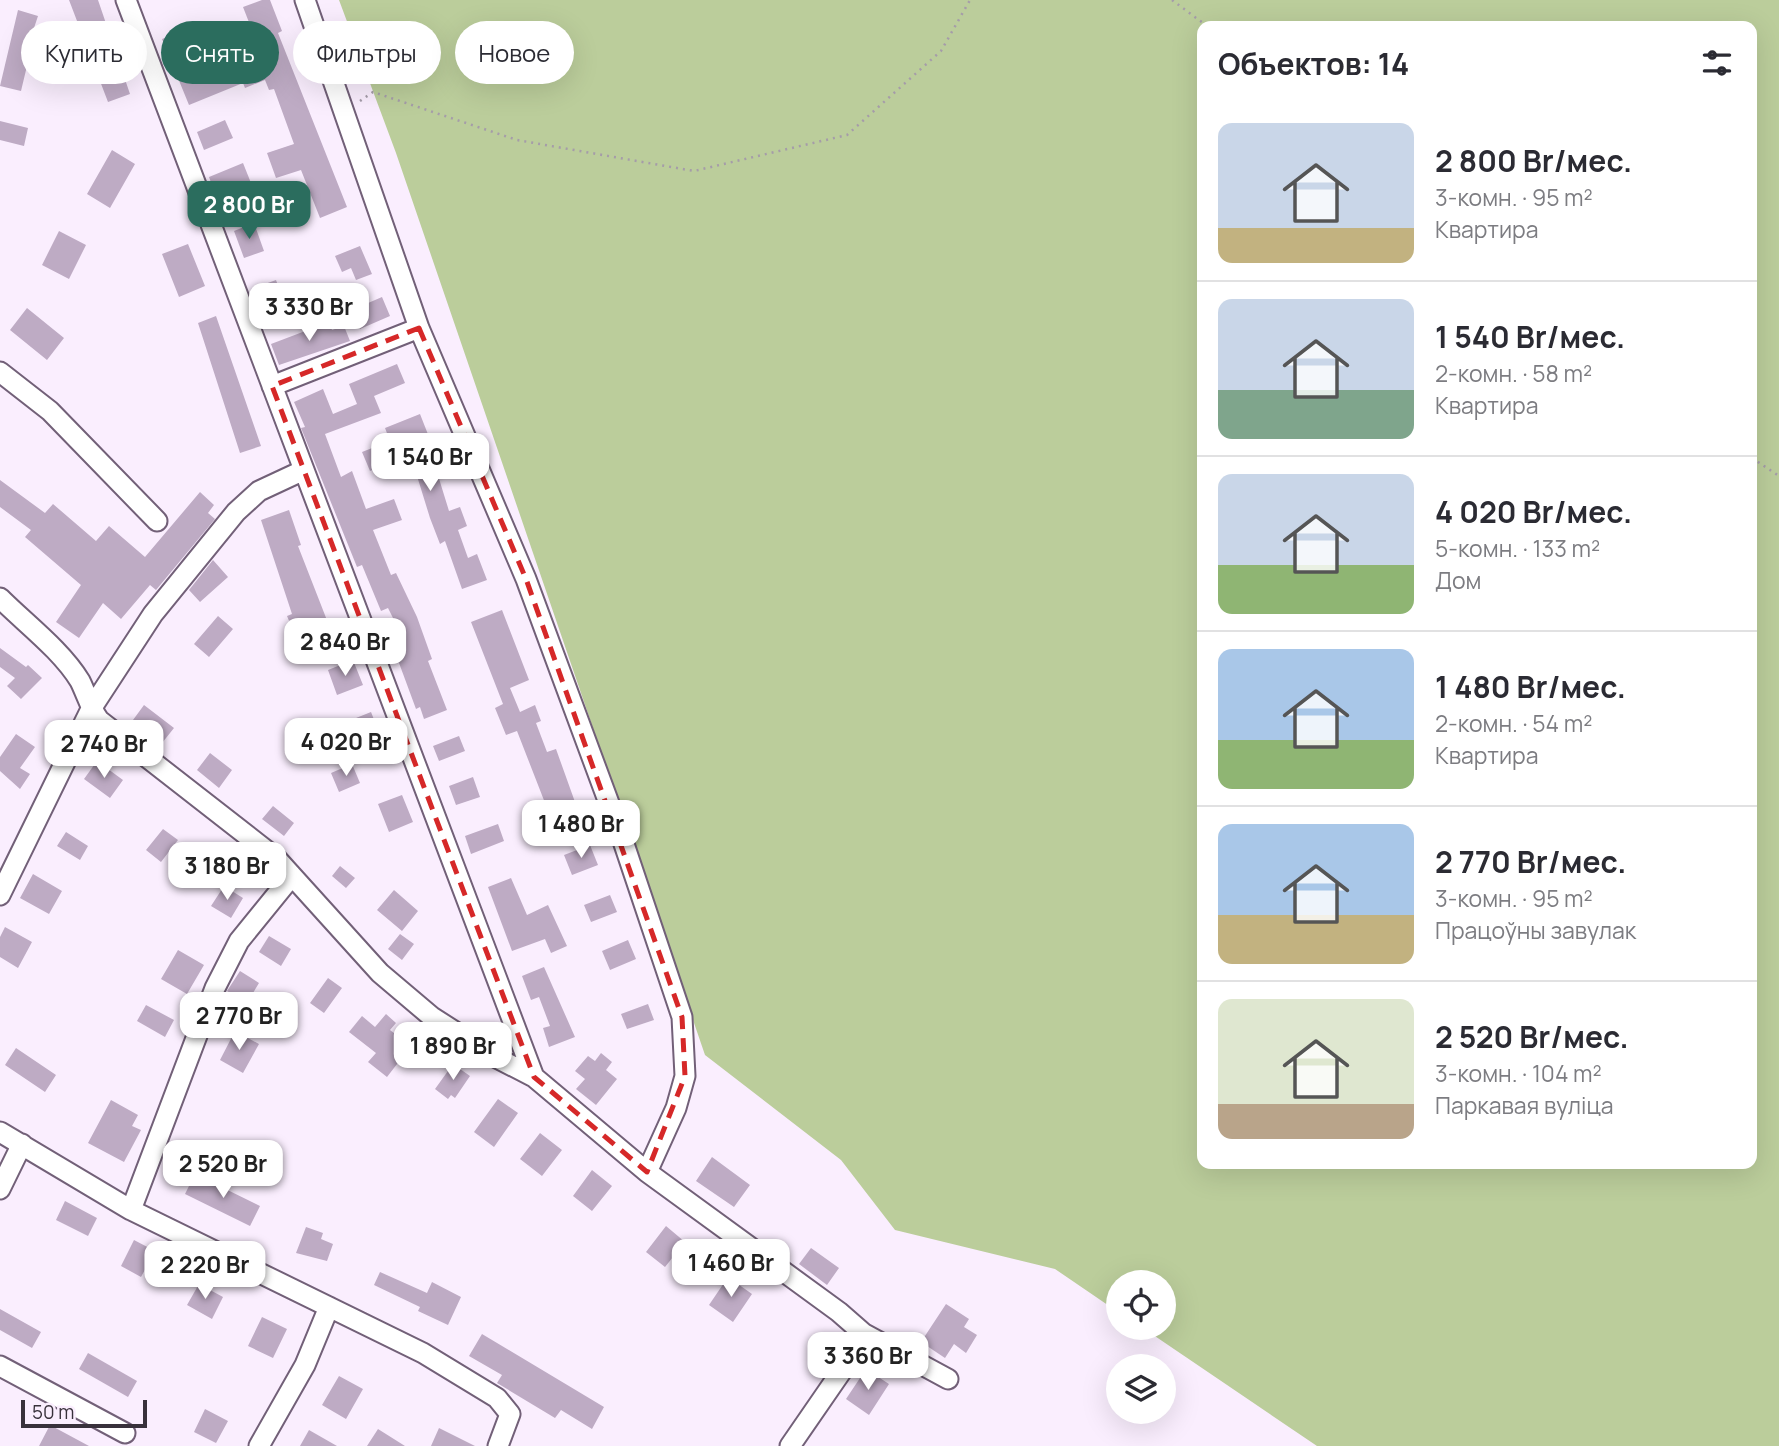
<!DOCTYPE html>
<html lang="ru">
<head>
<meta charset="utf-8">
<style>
	:root { --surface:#fff; --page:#f7f7f7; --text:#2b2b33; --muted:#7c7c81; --line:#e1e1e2; --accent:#2b6d5e }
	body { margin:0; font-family:Manrope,sans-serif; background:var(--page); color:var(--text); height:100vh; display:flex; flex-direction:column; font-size:26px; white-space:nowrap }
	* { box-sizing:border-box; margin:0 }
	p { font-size:23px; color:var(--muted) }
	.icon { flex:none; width:38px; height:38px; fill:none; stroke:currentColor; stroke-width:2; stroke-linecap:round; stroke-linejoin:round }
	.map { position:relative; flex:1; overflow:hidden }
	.details { position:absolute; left:1197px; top:21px; width:560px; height:1148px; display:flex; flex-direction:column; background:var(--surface); border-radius:14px; box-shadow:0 7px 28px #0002 }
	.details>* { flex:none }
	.guide { position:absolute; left:21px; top:21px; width:665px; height:63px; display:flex; gap:14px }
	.tools { position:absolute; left:1106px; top:1270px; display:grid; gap:14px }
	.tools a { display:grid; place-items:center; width:70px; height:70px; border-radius:50%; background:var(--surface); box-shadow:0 7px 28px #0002; font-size:35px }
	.scale { position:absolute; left:21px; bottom:18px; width:126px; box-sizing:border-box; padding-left:7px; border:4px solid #38313b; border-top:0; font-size:19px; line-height:24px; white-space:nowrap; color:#38313b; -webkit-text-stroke:5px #faeefe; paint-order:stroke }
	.price { position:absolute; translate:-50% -60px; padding:0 16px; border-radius:14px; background:#fff; color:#222; font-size:23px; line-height:46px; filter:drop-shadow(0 2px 4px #0008) }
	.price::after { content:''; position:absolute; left:50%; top:42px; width:21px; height:16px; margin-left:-10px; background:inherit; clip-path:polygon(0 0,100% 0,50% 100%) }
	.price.current { background:var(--accent); color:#fff }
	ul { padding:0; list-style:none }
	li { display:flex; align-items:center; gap:21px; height:175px; padding:0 21px }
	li+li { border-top:2px solid var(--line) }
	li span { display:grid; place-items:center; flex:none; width:196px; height:140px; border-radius:14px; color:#555 }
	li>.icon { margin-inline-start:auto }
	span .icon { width:84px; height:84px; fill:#fffc; stroke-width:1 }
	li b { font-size:30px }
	h2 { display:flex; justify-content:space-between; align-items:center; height:84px; padding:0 21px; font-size:30px }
	.pill { padding:0 24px; border-radius:32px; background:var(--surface); box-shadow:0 7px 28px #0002; font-size:24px; line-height:63px }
	.pill.current { background:var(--accent); color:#fff }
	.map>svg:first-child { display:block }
</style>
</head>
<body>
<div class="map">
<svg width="1779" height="1446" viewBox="0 0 1779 1446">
	<rect width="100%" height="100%" fill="#faeefe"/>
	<!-- green -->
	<path fill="#bbcd9b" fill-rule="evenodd" d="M 339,0 L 1779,0 L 1779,1446 L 1317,1446 L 1143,1328 L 1164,1328 L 1164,1283 L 1118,1283 L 1118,1312 L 1055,1269 L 895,1230 L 841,1160 L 705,1055 L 396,153 ZM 1202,26 L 1752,26 L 1752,1164 L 1202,1164 Z"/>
	<!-- building -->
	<path fill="#beabc4" d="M 69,0 L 98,0 L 130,94 L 108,102 Z
		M 262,0 L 270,0 L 282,31 L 278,33 L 347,207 L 320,218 L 301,170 L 276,178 L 267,153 L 294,144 L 274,89 L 269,90 L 265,80 L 245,88 L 243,83 L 189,105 L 162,39 L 193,27 L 200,47 L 252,30 L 243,7 Z
		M 18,10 L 38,16 L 33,31 L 41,33 L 37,46 L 32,45 L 21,91 L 0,86 Z
		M 225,120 L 233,138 L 204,150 L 197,132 Z
		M 0,121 L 28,128 L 24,146 L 0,140 Z
		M 112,150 L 135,164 L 110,208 L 87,194 Z
		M 243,163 L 253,188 L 218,202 L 209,177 Z
		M 254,223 L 264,251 L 244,258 L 234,231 Z
		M 59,231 L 86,245 L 69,279 L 42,265 Z
		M 188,244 L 205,286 L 179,297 L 162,254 Z
		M 360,246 L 372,274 L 356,280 L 351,268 L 342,272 L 335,256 Z
		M 276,280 L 287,310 L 262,320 L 251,289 Z
		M 382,297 L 390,316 L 360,329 L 352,310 Z
		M 27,308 L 64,338 L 47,360 L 10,330 Z
		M 216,316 L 261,446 L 240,453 L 198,323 Z
		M 329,322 L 332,330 L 344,326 L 350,341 L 279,365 L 271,344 Z
		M 397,364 L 405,383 L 374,396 L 381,413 L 325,434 L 341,477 L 352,471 L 366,509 L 394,499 L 402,520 L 373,530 L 391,575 L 396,573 L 417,617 L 432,659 L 428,661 L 447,710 L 424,719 L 420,707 L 416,709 L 392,644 L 404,640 L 388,608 L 381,611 L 362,565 L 357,567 L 301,428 L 305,427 L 294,402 L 323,389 L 333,414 L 357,404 L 349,384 Z
		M 420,414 L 431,442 L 428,443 L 449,511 L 460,507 L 467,526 L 458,530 L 468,558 L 477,554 L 487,580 L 462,589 L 445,541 L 440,544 L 430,518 L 409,450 L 381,462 L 382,466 L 370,471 L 362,452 L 390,441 L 385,428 Z
		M 0,480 L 45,513 L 53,504 L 96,541 L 109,526 L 145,557 L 200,492 L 214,505 L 208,513 L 215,519 L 156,590 L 150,585 L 121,619 L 103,603 L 79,638 L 56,622 L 81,585 L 25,537 L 31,530 L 0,507 Z
		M 289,510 L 301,545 L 298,546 L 330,628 L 298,642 L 287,616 L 292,614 L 261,520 Z
		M 213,560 L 228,577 L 200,602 L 189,590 Z
		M 502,610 L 529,680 L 510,688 L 520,712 L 535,705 L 541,721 L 536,723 L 547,752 L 556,749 L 580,816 L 554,826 L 517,731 L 506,735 L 495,708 L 503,704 L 471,622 Z
		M 218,616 L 233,629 L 209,657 L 194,644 Z
		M 0,648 L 26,667 L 28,665 L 42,678 L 21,699 L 7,686 L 15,678 L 0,667 Z
		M 353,660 L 363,685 L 337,695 L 328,670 Z
		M 144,705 L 174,728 L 162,743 L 133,720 Z
		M 371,712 L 379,732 L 344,746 L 336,726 Z
		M 16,734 L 35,747 L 20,768 L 30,774 L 20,789 L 0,771 L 0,757 Z
		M 459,736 L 465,751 L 439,761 L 433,746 Z
		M 210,753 L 232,770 L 219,788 L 197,770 Z
		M 97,761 L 123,780 L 110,798 L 84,779 Z
		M 352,764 L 360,783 L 339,792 L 331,773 Z
		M 473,777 L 480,797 L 456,805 L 449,786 Z
		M 402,795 L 413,822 L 389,832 L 378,804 Z
		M 273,806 L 294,823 L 284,836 L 262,819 Z
		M 498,824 L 504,841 L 471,854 L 465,836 Z
		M 163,829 L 178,840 L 161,862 L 146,850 Z
		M 66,832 L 88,846 L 80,860 L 57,846 Z
		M 590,845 L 598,865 L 572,875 L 564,855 Z
		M 340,866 L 355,878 L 346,888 L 332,876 Z
		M 33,874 L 62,891 L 49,914 L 20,898 Z
		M 511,878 L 527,915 L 548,905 L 567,946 L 551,953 L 545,939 L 512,951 L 488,887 Z
		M 224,886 L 243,898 L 231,918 L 211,906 Z
		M 394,890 L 418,911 L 402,931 L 377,910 Z
		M 610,895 L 617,912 L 591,922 L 584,905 Z
		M 5,927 L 32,942 L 18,968 L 0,957 L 0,937 Z
		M 400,934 L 414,944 L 402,960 L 388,949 Z
		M 269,936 L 291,949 L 281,966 L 259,952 Z
		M 628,940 L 636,959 L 610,970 L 602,951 Z
		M 178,950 L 204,965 L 187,994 L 161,979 Z
		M 544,967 L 575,1037 L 549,1047 L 543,1028 L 550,1026 L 539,997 L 531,1000 L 522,976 Z
		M 240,971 L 259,983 L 247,1003 L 227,991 Z
		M 328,978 L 342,988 L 324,1013 L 310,1003 Z
		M 648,1004 L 654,1020 L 627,1029 L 621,1014 Z
		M 146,1005 L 174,1020 L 165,1037 L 137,1021 Z
		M 386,1014 L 396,1023 L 390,1030 L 411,1046 L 387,1077 L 368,1062 L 376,1053 L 349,1032 L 362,1016 L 375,1027 Z
		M 235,1031 L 259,1044 L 243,1073 L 220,1060 Z
		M 16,1048 L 56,1075 L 45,1092 L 5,1065 Z
		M 601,1053 L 612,1062 L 606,1070 L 617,1079 L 596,1105 L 576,1089 L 585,1079 L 575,1071 L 588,1056 L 595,1061 Z
		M 453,1064 L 470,1076 L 455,1098 L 451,1095 L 448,1099 L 435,1089 Z
		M 498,1099 L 518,1113 L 494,1147 L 474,1132 Z
		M 111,1100 L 138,1115 L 132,1126 L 141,1130 L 124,1162 L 88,1143 Z
		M 540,1133 L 562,1150 L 542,1176 L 520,1159 Z
		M 712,1157 L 750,1185 L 734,1207 L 696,1181 Z
		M 592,1170 L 612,1186 L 592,1211 L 573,1196 Z
		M 195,1174 L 260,1206 L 250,1226 L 185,1194 Z
		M 65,1201 L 97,1218 L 88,1236 L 56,1220 Z
		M 666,1226 L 685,1242 L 665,1267 L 646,1252 Z
		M 306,1227 L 323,1233 L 321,1239 L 333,1244 L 327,1261 L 296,1253 Z
		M 134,1240 L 155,1251 L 141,1277 L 121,1266 Z
		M 811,1248 L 839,1268 L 827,1285 L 799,1264 Z
		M 380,1272 L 427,1293 L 432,1282 L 461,1297 L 448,1325 L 418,1311 L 420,1307 L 374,1285 Z
		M 728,1277 L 752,1294 L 733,1322 L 709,1305 Z
		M 199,1284 L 223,1297 L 212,1319 L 187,1305 Z
		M 946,1304 L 969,1319 L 964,1327 L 977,1335 L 966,1353 L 954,1344 L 945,1358 L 921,1342 Z
		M 0,1309 L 41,1332 L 32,1348 L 0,1330 Z
		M 262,1317 L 287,1329 L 273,1358 L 248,1346 Z
		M 482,1334 L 604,1407 L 592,1429 L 561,1410 L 555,1418 L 497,1383 L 502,1375 L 469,1356 Z
		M 88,1353 L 137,1381 L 128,1397 L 79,1369 Z
		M 866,1369 L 889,1384 L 869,1415 L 846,1399 Z
		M 339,1376 L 363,1389 L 346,1419 L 322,1405 Z
		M 205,1409 L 228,1421 L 216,1443 L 194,1432 Z
		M 50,1425 L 89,1446 L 39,1446 Z
		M 439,1428 L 475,1446 L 431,1446 Z
		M 378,1429 L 405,1446 L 367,1446 Z
		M 309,1430 L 337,1446 L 300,1446 Z"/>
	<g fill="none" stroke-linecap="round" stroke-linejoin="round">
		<defs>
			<path id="minor" d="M 126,0 L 534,1077
				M 305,0 L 419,328 L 526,579 L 623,841 L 682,1017 L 685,1076 L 676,1108 L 647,1172
				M 0,372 L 50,411 L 157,521
				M 272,386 L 419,328
				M 0,598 C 26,624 61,650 80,681 C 87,695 90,708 99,720 L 276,858 L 380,973 L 432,1017 L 493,1056 L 534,1077 L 647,1172 L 839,1312 L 863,1333 L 948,1379
				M 0,895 L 91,709 L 153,614 L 236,512 L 259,491 L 304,470
				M 0,1132 L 131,1210 L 423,1353 L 497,1398 L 510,1414 L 498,1446
				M 0,1189 L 22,1144
				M 131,1210 L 215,988 L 239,941 L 291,877
				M 0,1366 L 125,1433
				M 259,1446 L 305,1365 L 329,1307
				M 790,1446 L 841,1372 L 863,1333"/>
		</defs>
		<!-- minor casing -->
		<use href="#minor" stroke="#726078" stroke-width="23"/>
		<!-- path -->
		<path stroke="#a59ca9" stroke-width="2.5" stroke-dasharray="2 5" stroke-linecap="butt" d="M 1172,0 L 1207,26
			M 360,101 L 373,92 L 517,140 L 694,171 L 847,135 L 941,51 L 970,0
			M 1752,458 L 1779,476"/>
		<!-- minor -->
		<use href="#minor" stroke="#fff" stroke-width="19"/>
	</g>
	<!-- marked area -->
	<path fill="none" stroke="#d62828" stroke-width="5" stroke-dasharray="14 9" stroke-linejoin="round" d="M 419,328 L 526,579 L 682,1017 L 685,1076 L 647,1172 L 534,1077 L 272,386 Z"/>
</svg>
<div class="tools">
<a><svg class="icon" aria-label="locate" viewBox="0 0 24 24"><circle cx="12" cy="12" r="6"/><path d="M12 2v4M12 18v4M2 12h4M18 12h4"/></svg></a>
<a><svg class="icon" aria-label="layers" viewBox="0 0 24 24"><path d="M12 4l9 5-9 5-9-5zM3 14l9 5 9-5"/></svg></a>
</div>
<div class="scale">50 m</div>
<b class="price current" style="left:249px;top:241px">2 800 Br</b>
<b class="price" style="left:309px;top:343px">3 330 Br</b>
<b class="price" style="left:430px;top:493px">1 540 Br</b>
<b class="price" style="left:345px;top:678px">2 840 Br</b>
<b class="price" style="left:346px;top:778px">4 020 Br</b>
<b class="price" style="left:104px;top:780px">2 740 Br</b>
<b class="price" style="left:581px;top:860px">1 480 Br</b>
<b class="price" style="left:227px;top:902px">3 180 Br</b>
<b class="price" style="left:239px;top:1052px">2 770 Br</b>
<b class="price" style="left:453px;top:1082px">1 890 Br</b>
<b class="price" style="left:223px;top:1200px">2 520 Br</b>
<b class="price" style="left:731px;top:1299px">1 460 Br</b>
<b class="price" style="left:205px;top:1301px">2 220 Br</b>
<b class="price" style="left:868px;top:1392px">3 360 Br</b>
<div class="guide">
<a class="pill">Купить</a>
<a class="pill current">Снять</a>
<a class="pill">Фильтры</a>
<a class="pill">Новое</a>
</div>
<section class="details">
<h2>Объектов: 14<svg class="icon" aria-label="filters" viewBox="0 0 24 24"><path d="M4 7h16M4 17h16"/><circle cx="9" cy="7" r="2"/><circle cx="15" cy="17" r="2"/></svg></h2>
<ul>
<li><span style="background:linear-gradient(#c9d6e8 75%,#c2b280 0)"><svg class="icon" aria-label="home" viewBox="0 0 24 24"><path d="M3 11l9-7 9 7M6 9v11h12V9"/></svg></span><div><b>2 800 Br/мес.</b><p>3-комн. · 95 m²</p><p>Квартира</p></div></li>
<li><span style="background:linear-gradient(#c9d6e8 65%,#7fa58c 0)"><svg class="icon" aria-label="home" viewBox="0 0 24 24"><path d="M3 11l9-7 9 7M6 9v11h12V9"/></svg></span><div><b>1 540 Br/мес.</b><p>2-комн. · 58 m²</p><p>Квартира</p></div></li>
<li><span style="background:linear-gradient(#c9d6e8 65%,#8fb573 0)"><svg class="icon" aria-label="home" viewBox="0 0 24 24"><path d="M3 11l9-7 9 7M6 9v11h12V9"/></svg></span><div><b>4 020 Br/мес.</b><p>5-комн. · 133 m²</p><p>Дом</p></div></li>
<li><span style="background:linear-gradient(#a9c7e8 65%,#8fb573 0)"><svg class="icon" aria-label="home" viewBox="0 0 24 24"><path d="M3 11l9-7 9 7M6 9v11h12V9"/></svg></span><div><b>1 480 Br/мес.</b><p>2-комн. · 54 m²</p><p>Квартира</p></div></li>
<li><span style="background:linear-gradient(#a9c7e8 65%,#c2b280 0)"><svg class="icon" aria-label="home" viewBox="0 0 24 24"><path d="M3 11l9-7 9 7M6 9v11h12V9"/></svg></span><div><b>2 770 Br/мес.</b><p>3-комн. · 95 m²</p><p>Працоўны завулак</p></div></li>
<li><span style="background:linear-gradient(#dfe7d0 75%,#b9a48a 0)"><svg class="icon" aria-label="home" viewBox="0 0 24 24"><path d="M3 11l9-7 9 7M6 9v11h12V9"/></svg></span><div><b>2 520 Br/мес.</b><p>3-комн. · 104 m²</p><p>Паркавая вуліца</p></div></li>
</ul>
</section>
</div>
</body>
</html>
